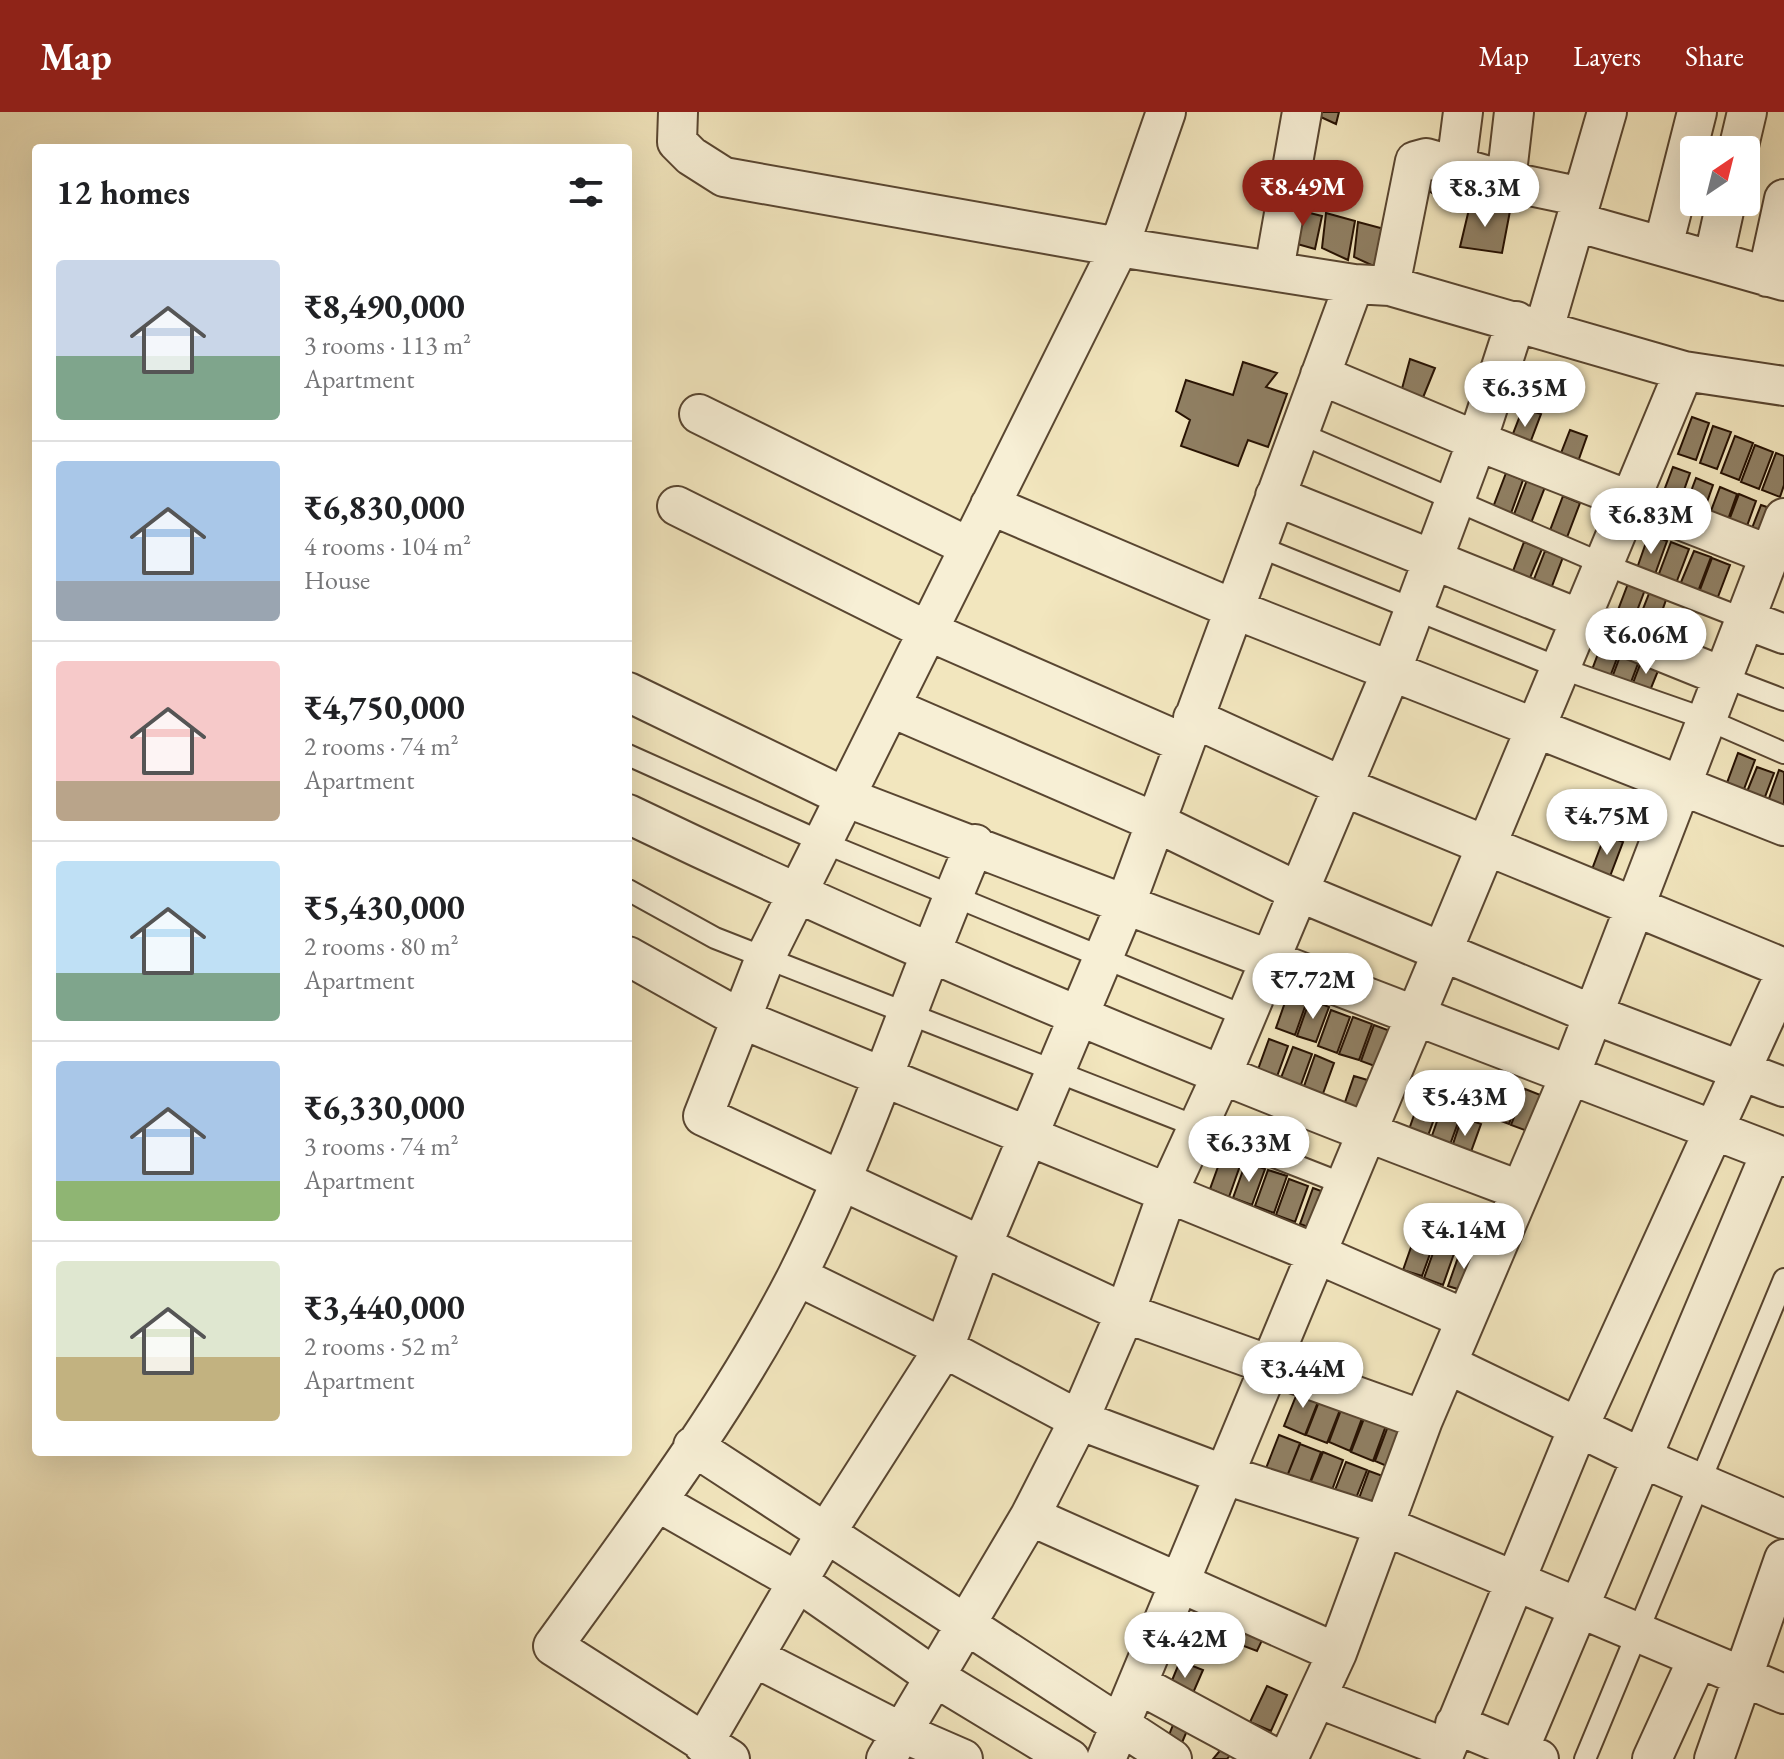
<!DOCTYPE html>
<html lang="en">
<head>
<meta charset="utf-8">
<style>
	:root { --surface:#fff; --page:#f6f6f6; --text:#202124; --muted:#757577; --line:#e0e0e0; --accent:#8f2418 }
	body { margin:0; font-family:"EB Garamond",serif; background:var(--page); color:var(--text); height:100vh; display:flex; flex-direction:column; font-size:30px; white-space:nowrap }
	* { box-sizing:border-box; margin:0 }
	p { font-size:26px; color:var(--muted) }
	.icon { flex:none; width:44px; height:44px; fill:none; stroke:currentColor; stroke-width:2; stroke-linecap:round; stroke-linejoin:round }
	.map { position:relative; flex:1; overflow:hidden }
	.panel { position:absolute; left:32px; top:32px; width:600px; height:1312px; display:flex; flex-direction:column; background:var(--surface); border-radius:8px; box-shadow:0 8px 32px #0002 }
	.panel>* { flex:none }
	.needle { width:52px; rotate:35deg }
	.buttons { position:absolute; left:1680px; top:24px; display:grid; gap:16px }
	.buttons a { display:grid; place-items:center; width:80px; height:80px; border-radius:8px; background:var(--surface); box-shadow:0 8px 32px #0002; font-size:40px }
	.price { position:absolute; translate:-50% -68px; padding:0 18px; border-radius:28px; background:#fff; color:#222; font-size:26px; line-height:52px; filter:drop-shadow(0 2px 4px #0008) }
	.price::after { content:''; position:absolute; left:50%; top:48px; width:24px; height:18px; margin-left:-12px; background:inherit; clip-path:polygon(0 0,100% 0,50% 100%) }
	.price.on { background:var(--accent); color:#fff }
	ul { padding:0; list-style:none }
	li { display:flex; align-items:center; gap:24px; height:200px; padding:0 24px }
	li+li { border-top:2px solid var(--line) }
	li span { display:grid; place-items:center; flex:none; width:224px; height:160px; border-radius:8px; color:#555 }
	li>.icon { margin-inline-start:auto }
	span .icon { width:96px; height:96px; fill:#fffc; stroke-width:1 }
	li b { font-size:34px }
	h2 { display:flex; justify-content:space-between; align-items:center; height:96px; padding:0 24px; font-size:34px }
	header { display:flex; align-items:center; gap:48px; box-sizing:border-box; height:112px; padding:0 40px; background:var(--accent); color:#fff }
	header strong { font-size:38px }
	nav { display:flex; gap:44px; margin-inline-start:auto; font-size:28px }
	.map>svg:first-child { display:block }
</style>
</head>
<body>
<header>
<strong>Map</strong>
<nav><a>Map</a><a>Layers</a><a>Share</a></nav>
</header>
<div class="map">
<svg width="1784" height="1647" viewBox="0 0 1784 1647">
	<rect width="100%" height="100%" fill="#f2e6be"/>
	<filter id="stains"><feTurbulence type="fractalNoise" baseFrequency=".0025" numOctaves="4"/><feColorMatrix values="0 0 0 0 .2 0 0 0 0 .09 0 0 0 0 .02 0 0 0 .5 -.17"/></filter>
	<radialGradient id="worn" r=".72"><stop offset=".6" stop-color="#630" stop-opacity="0"/><stop offset="1" stop-color="#630" stop-opacity=".3"/></radialGradient>
	<!-- building -->
	<path fill="#908064" stroke="#261102" stroke-width="2" d="M 1310,0 L 1339,0 L 1336,12 Z
		M 1422,56 L 1468,67 L 1465,90 L 1432,81 L 1418,70 Z
		M 1470,93 L 1510,99 L 1502,141 L 1460,135 Z
		M 1290,96 L 1322,104 L 1315,137 L 1283,128 Z
		M 1326,101 L 1355,109 L 1348,148 L 1322,136 Z
		M 1358,110 L 1388,118 L 1380,157 L 1354,145 Z
		M 1410,247 L 1435,256 L 1422,288 L 1400,284 Z
		M 1243,250 L 1277,261 L 1266,275 L 1287,282 L 1268,335 L 1248,328 L 1238,354 L 1181,334 L 1190,308 L 1176,299 L 1186,268 L 1233,283 Z
		M 1523,296 L 1541,302 L 1527,339 L 1509,332 Z
		M 1692,305 L 1709,311 L 1696,348 L 1678,342 Z
		M 1713,314 L 1731,320 L 1717,357 L 1700,351 Z
		M 1570,318 L 1587,324 L 1574,361 L 1556,354 Z
		M 1735,324 L 1753,331 L 1739,368 L 1721,361 Z
		M 1755,333 L 1773,340 L 1759,377 L 1741,370 Z
		M 1776,341 L 1784,344 L 1784,373 L 1780,385 L 1762,378 Z
		M 1673,355 L 1690,361 L 1677,398 L 1659,392 Z
		M 1506,361 L 1523,368 L 1510,404 L 1492,398 Z
		M 1696,366 L 1713,373 L 1700,410 L 1682,403 Z
		M 1527,368 L 1545,375 L 1531,411 L 1513,405 Z
		M 1720,375 L 1737,382 L 1724,419 L 1706,412 Z
		M 1739,382 L 1756,389 L 1743,425 L 1725,419 Z
		M 1563,384 L 1580,391 L 1566,428 L 1549,421 Z
		M 1761,393 L 1779,399 L 1765,436 L 1747,429 Z
		M 1649,422 L 1667,429 L 1654,465 L 1636,459 Z
		M 1524,430 L 1542,437 L 1527,473 L 1510,467 Z
		M 1671,430 L 1689,437 L 1675,474 L 1657,467 Z
		M 1545,439 L 1563,445 L 1549,482 L 1531,475 Z
		M 1694,439 L 1711,445 L 1697,482 L 1679,475 Z
		M 1712,446 L 1730,453 L 1716,490 L 1698,483 Z
		M 1629,469 L 1646,475 L 1632,512 L 1615,506 Z
		M 1650,479 L 1667,485 L 1654,522 L 1636,515 Z
		M 1604,526 L 1622,533 L 1608,570 L 1590,563 Z
		M 1624,534 L 1642,541 L 1628,578 L 1610,571 Z
		M 1644,542 L 1662,549 L 1647,586 L 1630,579 Z
		M 1738,641 L 1755,648 L 1741,685 L 1724,679 Z
		M 1757,655 L 1774,661 L 1760,698 L 1742,692 Z
		M 1779,658 L 1784,660 L 1784,702 L 1766,695 Z
		M 1635,685 L 1653,692 L 1642,723 L 1624,717 Z
		M 1605,723 L 1623,730 L 1609,767 L 1591,760 Z
		M 1289,879 L 1308,886 L 1295,923 L 1276,916 Z
		M 1310,887 L 1329,895 L 1316,930 L 1297,924 Z
		M 1331,898 L 1350,905 L 1337,941 L 1318,934 Z
		M 1353,905 L 1372,912 L 1359,948 L 1339,942 Z
		M 1374,913 L 1393,920 L 1380,956 L 1361,949 Z
		M 1269,927 L 1288,934 L 1275,970 L 1256,963 Z
		M 1293,935 L 1312,942 L 1299,978 L 1279,971 Z
		M 1315,943 L 1334,951 L 1321,987 L 1302,980 Z
		M 1482,960 L 1501,966 L 1488,1003 L 1469,996 Z
		M 1354,964 L 1374,970 L 1360,1007 L 1342,999 Z
		M 1503,968 L 1522,975 L 1509,1012 L 1490,1005 Z
		M 1525,977 L 1543,984 L 1530,1020 L 1511,1013 Z
		M 1419,989 L 1438,996 L 1425,1032 L 1406,1026 Z
		M 1441,998 L 1460,1005 L 1447,1041 L 1428,1035 Z
		M 1462,1005 L 1481,1012 L 1468,1048 L 1450,1041 Z
		M 1223,1041 L 1242,1048 L 1229,1085 L 1210,1077 Z
		M 1246,1050 L 1265,1057 L 1252,1093 L 1233,1086 Z
		M 1268,1058 L 1287,1064 L 1274,1101 L 1255,1094 Z
		M 1289,1067 L 1308,1074 L 1295,1110 L 1276,1103 Z
		M 1313,1076 L 1332,1083 L 1319,1119 L 1300,1112 Z
		M 1416,1121 L 1435,1128 L 1422,1164 L 1403,1158 Z
		M 1437,1130 L 1456,1136 L 1443,1173 L 1424,1166 Z
		M 1461,1137 L 1480,1144 L 1467,1180 L 1448,1174 Z
		M 1300,1274 L 1321,1282 L 1305,1323 L 1284,1314 Z
		M 1322,1282 L 1343,1290 L 1327,1331 L 1306,1323 Z
		M 1344,1290 L 1365,1298 L 1350,1339 L 1329,1330 Z
		M 1367,1299 L 1388,1308 L 1373,1349 L 1351,1340 Z
		M 1390,1309 L 1412,1317 L 1396,1358 L 1375,1349 Z
		M 1279,1323 L 1300,1331 L 1284,1372 L 1263,1364 Z
		M 1300,1332 L 1321,1340 L 1306,1381 L 1284,1372 Z
		M 1323,1340 L 1343,1348 L 1328,1389 L 1306,1381 Z
		M 1346,1350 L 1367,1358 L 1351,1399 L 1330,1391 Z
		M 1369,1359 L 1391,1367 L 1375,1408 L 1354,1400 Z
		M 1246,1515 L 1264,1524 L 1257,1539 L 1241,1533 Z
		M 1180,1549 L 1203,1558 L 1190,1588 L 1168,1578 Z
		M 1267,1574 L 1287,1583 L 1271,1619 L 1250,1610 Z
		M 1175,1608 L 1189,1614 L 1181,1633 L 1167,1628 Z
		M 1223,1635 L 1231,1642 L 1227,1647 L 1213,1647 Z"/>
	<g fill="none" stroke-linecap="round" stroke-linejoin="round">
		<defs>
			<path id="lane" d="M 1299,321 L 1603,452 L 1747,508
				M 1257,434 L 1560,556 L 1706,607 L 1784,641
				M 1724,565 L 1784,588
				M 628,643 L 822,730 L 1245,904
				M 628,778 L 715,826 L 1346,1073
				M 1585,1647 L 1784,1167"/>
			<path id="street" d="M 678,0 L 677,30 L 691,44 L 724,65 L 1119,135 L 1354,172 L 1390,174 L 1684,259 L 1784,274
				M 1166,0 L 1119,135 L 765,846 L 703,1004 L 1125,1201 L 1423,1308
				M 1738,38 L 1747,0
				M 1456,54 L 1463,0
				M 1506,69 L 1514,0
				M 1576,110 L 1784,169
				M 1663,134 L 1697,0
				M 1713,149 L 1726,90
				M 1274,158 L 1302,0
				M 1767,165 L 1784,87
				M 1390,174 L 1415,49 L 1426,46 L 1506,69 L 1582,85
				M 1544,217 L 1607,0
				M 1320,263 L 1477,329 L 1770,443
				M 699,302 L 969,435
				M 1275,384 L 1724,565
				M 990,393 L 1234,497 L 1784,714
				M 677,394 L 928,519 L 1183,631
				M 1747,508 L 1784,522
				M 628,580 L 845,685 L 1784,1045
				M 890,595 L 1153,709 L 1299,780 L 1592,902 L 1784,975
				M 1193,606 L 1344,675 L 1784,856
				M 628,702 C 919,842 1217,965 1519,1078
				M 628,844 L 739,906 L 1317,1142 L 1466,1207
				M 797,1164 L 944,1236 L 1079,1308 L 1225,1363 L 1382,1413 L 1784,1582
				M 1447,1252 L 1642,1346 L 1784,1407
				M 693,1334 L 1172,1647
				M 658,1390 L 798,1470 L 933,1564 L 1070,1647
				M 1030,1404 L 1337,1541
				M 754,1545 L 901,1620 L 963,1647
				M 1138,1572 L 1277,1647
				M 1317,1586 L 1446,1636
				M 1455,1612 L 1539,1647
				M 703,1632 L 827,1419 L 944,1236 L 981,1136 L 1126,791 L 1354,172
				M 730,1647 L 553,1534 C 639,1415 730,1295 797,1164 C 867,1025 913,875 975,732
				M 886,1647 L 1030,1404 L 1079,1308 L 1125,1201 L 1167,1082 L 1222,962 L 1391,560 L 1477,329 L 1516,209
				M 1106,1647 L 1684,259
				M 1288,1647 L 1337,1541 L 1423,1308 L 1570,963 L 1784,406
				M 1442,1647 L 1578,1316 L 1784,864
				M 1515,1647 L 1771,1040
				M 1652,1647 L 1698,1546
				M 1714,1647 L 1784,1447"/>
		</defs>
		<!-- lane casing -->
		<use href="#lane" stroke="#594631" stroke-width="24"/>
		<!-- street casing -->
		<use href="#street" stroke="#594631" stroke-width="42"/>
		<!-- lane -->
		<use href="#lane" stroke="#f7efd5" stroke-width="20"/>
		<!-- street -->
		<use href="#street" stroke="#f7efd5" stroke-width="38"/>
	</g>
	<rect width="100%" height="100%" filter="url(#stains)"/>
	<rect width="100%" height="100%" fill="url(#worn)"/>
</svg>
<div class="buttons">
<a><svg class="needle" viewBox="-14 -14 28 28"><path d="M0-13l5 13h-10z" fill="#e53935"/><path d="M0 13l5-13h-10z" fill="#757577"/></svg></a>
</div>
<b class="price on" style="left:1303px;top:116px">₹8.49M</b>
<b class="price" style="left:1485px;top:117px">₹8.3M</b>
<b class="price" style="left:1525px;top:317px">₹6.35M</b>
<b class="price" style="left:1651px;top:444px">₹6.83M</b>
<b class="price" style="left:1646px;top:564px">₹6.06M</b>
<b class="price" style="left:1607px;top:745px">₹4.75M</b>
<b class="price" style="left:1313px;top:909px">₹7.72M</b>
<b class="price" style="left:1465px;top:1026px">₹5.43M</b>
<b class="price" style="left:1249px;top:1072px">₹6.33M</b>
<b class="price" style="left:1464px;top:1159px">₹4.14M</b>
<b class="price" style="left:1303px;top:1298px">₹3.44M</b>
<b class="price" style="left:1185px;top:1568px">₹4.42M</b>
<section class="panel">
<h2>12 homes<svg class="icon" aria-label="filters" viewBox="0 0 24 24"><path d="M4 7h16M4 17h16"/><circle cx="9" cy="7" r="2"/><circle cx="15" cy="17" r="2"/></svg></h2>
<ul>
<li><span style="background:linear-gradient(#c9d6e8 60%,#7fa58c 0)"><svg class="icon" aria-label="home" viewBox="0 0 24 24"><path d="M3 11l9-7 9 7M6 9v11h12V9"/></svg></span><div><b>₹8,490,000</b><p>3 rooms · 113 m²</p><p>Apartment</p></div></li>
<li><span style="background:linear-gradient(#a9c7e8 75%,#9aa5b1 0)"><svg class="icon" aria-label="home" viewBox="0 0 24 24"><path d="M3 11l9-7 9 7M6 9v11h12V9"/></svg></span><div><b>₹6,830,000</b><p>4 rooms · 104 m²</p><p>House</p></div></li>
<li><span style="background:linear-gradient(#f6c9c9 75%,#b9a48a 0)"><svg class="icon" aria-label="home" viewBox="0 0 24 24"><path d="M3 11l9-7 9 7M6 9v11h12V9"/></svg></span><div><b>₹4,750,000</b><p>2 rooms · 74 m²</p><p>Apartment</p></div></li>
<li><span style="background:linear-gradient(#bfe0f5 70%,#7fa58c 0)"><svg class="icon" aria-label="home" viewBox="0 0 24 24"><path d="M3 11l9-7 9 7M6 9v11h12V9"/></svg></span><div><b>₹5,430,000</b><p>2 rooms · 80 m²</p><p>Apartment</p></div></li>
<li><span style="background:linear-gradient(#a9c7e8 75%,#8fb573 0)"><svg class="icon" aria-label="home" viewBox="0 0 24 24"><path d="M3 11l9-7 9 7M6 9v11h12V9"/></svg></span><div><b>₹6,330,000</b><p>3 rooms · 74 m²</p><p>Apartment</p></div></li>
<li><span style="background:linear-gradient(#dfe7d0 60%,#c2b280 0)"><svg class="icon" aria-label="home" viewBox="0 0 24 24"><path d="M3 11l9-7 9 7M6 9v11h12V9"/></svg></span><div><b>₹3,440,000</b><p>2 rooms · 52 m²</p><p>Apartment</p></div></li>
</ul>
</section>
</div>
</body>
</html>
